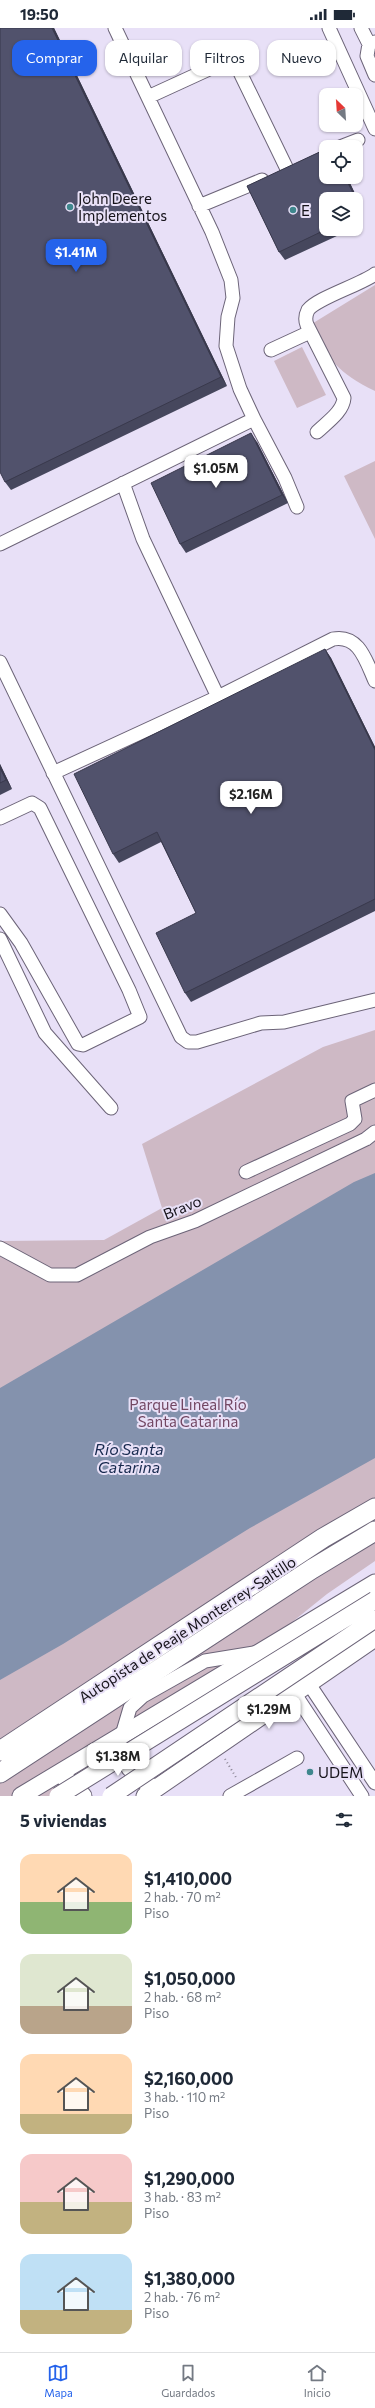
<!DOCTYPE html>
<html lang="es">
<head>
<meta charset="utf-8">
<style>
	:root { --surface:#fff; --page:#f6f6f7; --text:#1f2937; --muted:#747a83; --line:#e0e1e3; --accent:#2563eb }
	body { margin:0; font-family:Commissioner,sans-serif; background:var(--page); color:var(--text); height:100vh; display:flex; flex-direction:column; font-size:15px; white-space:nowrap }
	* { box-sizing:border-box; margin:0 }
	p { font-size:13px; color:var(--muted) }
	.icon { flex:none; width:22px; height:22px; fill:none; stroke:currentColor; stroke-width:2; stroke-linecap:round; stroke-linejoin:round }
	.map { position:relative; height:1768px; overflow:hidden }
	.drawer { display:flex; flex-direction:column; background:var(--surface); flex:1 }
	.drawer>* { flex:none }
	.banner { position:absolute; left:12px; top:12px; width:351px; height:36px; display:flex; gap:8px }
	.needle { width:26px; rotate:335deg }
	.controls { position:absolute; left:319px; top:60px; display:grid; gap:8px }
	.controls a { display:grid; place-items:center; width:44px; height:44px; border-radius:8px; background:var(--surface); box-shadow:0 1px 3px #0004; font-size:20px }
	.price { position:absolute; translate:-50% -34px; padding:0 9px; border-radius:8px; background:#fff; color:#222; font-size:13px; line-height:26px; filter:drop-shadow(0 1px 2px #0008) }
	.price::after { content:''; position:absolute; left:50%; top:24px; width:12px; height:9px; margin-left:-6px; background:inherit; clip-path:polygon(0 0,100% 0,50% 100%) }
	.price.selected { background:var(--accent); color:#fff }
	ul { padding:0; list-style:none }
	li { display:flex; align-items:center; gap:12px; height:100px; padding:0 20px }
	li span { display:grid; place-items:center; flex:none; width:112px; height:80px; border-radius:12px; color:#555 }
	li>.icon { margin-inline-start:auto }
	span .icon { width:48px; height:48px; fill:#fffc; stroke-width:1 }
	li b { font-size:17px }
	h2 { display:flex; justify-content:space-between; align-items:center; height:48px; padding:0 20px; font-size:17px }
	.chip { padding:0 14px; border-radius:12px; background:var(--surface); box-shadow:0 1px 3px #0004; font-size:14px; line-height:36px }
	.chip.selected { background:var(--accent); color:#fff }
	.status { display:flex; justify-content:space-between; align-items:center; height:28px; padding:0 20px; background:var(--surface); direction:ltr }
	.status svg { height:11px; fill:currentColor }
	.tab-bar { display:flex; justify-content:space-around; align-items:center; height:56px; border-top:1px solid var(--line); background:var(--surface); font-size:11px; color:var(--muted) }
	.tab-bar a { display:grid; justify-items:center; gap:2px }
	.tab-bar .selected { color:var(--accent) }
	.map>svg:first-child { display:block }
</style>
</head>
<body>
<div class="status"><b>19:50</b><svg viewBox="0 0 49 12"><path d="M0 12V9h3v3zM5 12V6h3v6zM10 12V3h3v9zM15 12V0h3v12zM26 1h20v11H26zM47 4h2v5h-2z"/></svg></div>
<div class="map">
<svg width="375" height="1768" viewBox="0 0 375 1768">
	<rect width="100%" height="100%" fill="#e8e0f7"/>
	<!-- green -->
	<path fill="#ceb9c5" d="M 375,257 L 375,363 C 338,345 329,332 310,297 Z
		M 302,319 L 326,367 L 297,380 L 274,333 Z
		M 375,433 L 375,511 L 344,448 Z
		M 375,1002 L 375,1533 L 327,1566 L 76,1768 L 0,1768 L 0,1213 L 104,1212 L 162,1180 L 142,1116 L 323,1019 Z"/>
	<!-- water -->
	<path fill="#8492ad" d="M 375,1145 L 375,1430 L 250,1500 L 63,1616 L 0,1652 L 0,1360 L 354,1154 Z"/>
	<g fill="none" stroke-linecap="round" stroke-linejoin="round">
		<defs>
			<path id="minor" d="M 329,0 L 375,101
				M 361,0 L 369,16
				M 375,14 L 369,16 L 367,28 L 375,47
				M 148,69 L 233,30 L 287,141
				M 340,119 L 358,112
				M 199,178 L 262,152
				M 271,322 L 310,304
				M 254,391 L 285,450 L 297,479
				M 317,404 C 326,395 343,384 344,370 L 307,297 C 305,292 305,288 308,282 C 317,270 360,257 375,246
				M 123,455 L 143,511 L 218,669
				M 0,516 L 254,391 L 240,361 L 226,318 L 228,289 L 233,270 L 231,252 L 212,204 L 115,0
				M 0,634 L 181,1009 L 188,1014 L 197,1014 L 261,995 L 284,994 L 375,972
				M 53,745 L 218,669 L 333,611 C 359,606 366,633 375,653
				M 0,790 L 32,775 L 40,780 L 129,962 L 140,989 L 83,1017 L 78,1016 L 21,915 L 0,886
				M 0,911 L 45,1005 L 111,1080
				M 246,1144 L 350,1096 L 355,1091 L 352,1073 L 375,1062
				M 0,1220 L 50,1247 L 77,1247 L 150,1209 L 195,1193 L 366,1111 L 375,1104
				M 309,1656 L 375,1755
				M 295,1666 L 362,1768
				M 122,1707 L 130,1680 L 143,1668 L 205,1633 L 254,1625
				M 230,1768 L 297,1730"/>
			<path id="major" d="M 118,1714 L 130,1740 L 150,1758
				M 64,1749 L 83,1768
				M 21,1768 L 375,1555
				M 145,1768 L 375,1610"/>
			<path id="highway" d="M 0,1723 L 323,1510 L 375,1480
				M 0,1745 L 312,1541 L 375,1503"/>
		</defs>
		<!-- minor casing -->
		<use href="#minor" stroke="#6c6478" stroke-width="15"/>
		<!-- major casing -->
		<use href="#major" stroke="#6c6478" stroke-width="19"/>
		<!-- highway casing -->
		<use href="#highway" stroke="#6c6478" stroke-width="21"/>
		<!-- path -->
		<path stroke="#888392" stroke-width="2" stroke-dasharray="1 3" stroke-linecap="butt" d="M 225,1731 L 237,1751"/>
		<!-- minor -->
		<use href="#minor" stroke="#fff" stroke-width="13"/>
		<!-- major -->
		<use href="#major" stroke="#fff" stroke-width="17"/>
		<!-- highway -->
		<use href="#highway" stroke="#fff" stroke-width="19"/>
		<defs>
			<path id="major-bridge" d="M 58,1768 L 375,1572
				M 111,1768 L 375,1591"/>
		</defs>
		<!-- major-bridge casing -->
		<use href="#major-bridge" stroke="#6c6478" stroke-width="19" stroke-linecap="butt"/>
		<!-- major-bridge -->
		<use href="#major-bridge" stroke="#fff" stroke-width="17"/>
	</g>
	<!-- wall -->
	<path fill="#46475d" d="M 0,0 L 54,0 L 227,358 L 11,462 L 5,454 Z
		M 326,121 L 326,149 L 347,149 L 362,180 L 356,183 L 356,171 L 326,171 L 326,201 L 352,201 L 285,232 L 279,224 L 247,158 Z
		M 257,414 L 288,475 L 186,525 L 180,516 Z
		M 325,621 L 331,630 L 375,719 L 375,883 L 191,974 L 185,965 L 196,885 L 161,814 L 119,835 L 113,826 Z
		M 0,736 L 12,761 L 0,767 Z"/>
	<!-- shaded-wall -->
	<path fill="#39394c" d="M 52,0 L 54,0 L 227,358 L 221,349 Z
		M 345,149 L 347,149 L 362,180 L 356,172 Z
		M 251,405 L 257,414 L 288,475 L 282,467 Z
		M 325,621 L 331,630 L 375,719 L 375,722 Z
		M 0,736 L 12,761 L 6,752 L 0,740 Z"/>
	<!-- building -->
	<path fill="#51526c" stroke="#39394c" d="M 0,0 L 52,0 L 221,349 L 5,454 L 0,444 Z
		M 326,121 L 326,149 L 345,149 L 356,171 L 326,171 L 326,201 L 327,201 L 279,224 L 247,158 Z
		M 251,405 L 282,467 L 180,516 L 151,455 Z
		M 325,621 L 375,722 L 375,871 L 185,965 L 156,905 L 196,885 L 157,804 L 113,826 L 74,746 Z
		M 0,740 L 6,752 L 0,755 Z"/>
	<!-- markers -->
	<g fill="#3f878d" stroke="#e8e0f7" stroke-width="1.5">
		<circle cx="70" cy="179" r="4"/>
		<circle cx="293" cy="182" r="4"/>
		<circle cx="310" cy="1744" r="4"/>
	</g>
	<g text-anchor="middle" dominant-baseline="central" stroke-width="4" stroke-linejoin="round" paint-order="stroke">
		<!-- poi labels -->
		<g font-size="15" fill="#16131a" stroke="#e8e0f7" text-anchor="start">
			<text x="78" y="170">John Deere<tspan x="78" dy="17">Implementos</tspan></text>
			<text x="301" y="182">E</text>
			<text x="318" y="1744">UDEM</text>
		</g>
		<!-- street labels -->
		<g font-size="15" fill="#16131a" stroke="#e8e0f7">
			<text transform="translate(182 1179) rotate(-22)">Bravo</text>
			<text transform="translate(187 1601) rotate(-33)">Autopista de Peaje Monterrey-Saltillo</text>
		</g>
		<!-- park labels -->
		<g font-size="15" fill="#734763" stroke="#e8e0f7">
			<text x="188" y="1376">Parque Lineal Río<tspan x="188" dy="17">Santa Catarina</tspan></text>
		</g>
		<!-- water labels -->
		<g font-size="16" font-style="italic" fill="#17294e" stroke="#e8e0f7">
			<text x="129" y="1420">Río Santa<tspan x="129" dy="18">Catarina</tspan></text>
		</g>
	</g>
</svg>
<div class="controls">
<a><svg class="needle" viewBox="-14 -14 28 28"><path d="M0-13l5 13h-10z" fill="#e53935"/><path d="M0 13l5-13h-10z" fill="#747a83"/></svg></a>
<a><svg class="icon" aria-label="locate" viewBox="0 0 24 24"><circle cx="12" cy="12" r="6"/><path d="M12 2v4M12 18v4M2 12h4M18 12h4"/></svg></a>
<a><svg class="icon" aria-label="layers" viewBox="0 0 24 24"><path d="M12 4l9 5-9 5-9-5zM3 14l9 5 9-5"/></svg></a>
</div>
<b class="price selected" style="left:76px;top:245px">$1.41M</b>
<b class="price" style="left:216px;top:461px">$1.05M</b>
<b class="price" style="left:251px;top:787px">$2.16M</b>
<b class="price" style="left:269px;top:1702px">$1.29M</b>
<b class="price" style="left:118px;top:1749px">$1.38M</b>
<div class="banner">
<a class="chip selected">Comprar</a>
<a class="chip">Alquilar</a>
<a class="chip">Filtros</a>
<a class="chip">Nuevo</a>
</div>
</div>
<section class="drawer">
<h2>5 viviendas<svg class="icon" aria-label="filters" viewBox="0 0 24 24"><path d="M4 7h16M4 17h16"/><circle cx="9" cy="7" r="2"/><circle cx="15" cy="17" r="2"/></svg></h2>
<ul>
<li><span style="background:linear-gradient(#ffd9b3 60%,#8fb573 0)"><svg class="icon" aria-label="home" viewBox="0 0 24 24"><path d="M3 11l9-7 9 7M6 9v11h12V9"/></svg></span><div><b>$1,410,000</b><p>2 hab. · 70 m²</p><p>Piso</p></div></li>
<li><span style="background:linear-gradient(#dfe7d0 65%,#b9a48a 0)"><svg class="icon" aria-label="home" viewBox="0 0 24 24"><path d="M3 11l9-7 9 7M6 9v11h12V9"/></svg></span><div><b>$1,050,000</b><p>2 hab. · 68 m²</p><p>Piso</p></div></li>
<li><span style="background:linear-gradient(#ffd9b3 75%,#c2b280 0)"><svg class="icon" aria-label="home" viewBox="0 0 24 24"><path d="M3 11l9-7 9 7M6 9v11h12V9"/></svg></span><div><b>$2,160,000</b><p>3 hab. · 110 m²</p><p>Piso</p></div></li>
<li><span style="background:linear-gradient(#f6c9c9 60%,#c2b280 0)"><svg class="icon" aria-label="home" viewBox="0 0 24 24"><path d="M3 11l9-7 9 7M6 9v11h12V9"/></svg></span><div><b>$1,290,000</b><p>3 hab. · 83 m²</p><p>Piso</p></div></li>
<li><span style="background:linear-gradient(#bfe0f5 70%,#c2b280 0)"><svg class="icon" aria-label="home" viewBox="0 0 24 24"><path d="M3 11l9-7 9 7M6 9v11h12V9"/></svg></span><div><b>$1,380,000</b><p>2 hab. · 76 m²</p><p>Piso</p></div></li>
</ul>
</section>
<nav class="tab-bar">
<a class="selected"><svg class="icon" aria-label="map" viewBox="0 0 24 24"><path d="M3 6l6-2 6 2 6-2v14l-6 2-6-2-6 2zM9 4v14M15 6v14"/></svg>Mapa</a>
<a><svg class="icon" aria-label="saved" viewBox="0 0 24 24"><path d="M7 4h10v16l-5-4-5 4z"/></svg>Guardados</a>
<a><svg class="icon" aria-label="home" viewBox="0 0 24 24"><path d="M3 11l9-7 9 7M6 9v11h12V9"/></svg>Inicio</a>
</nav>
</body>
</html>
